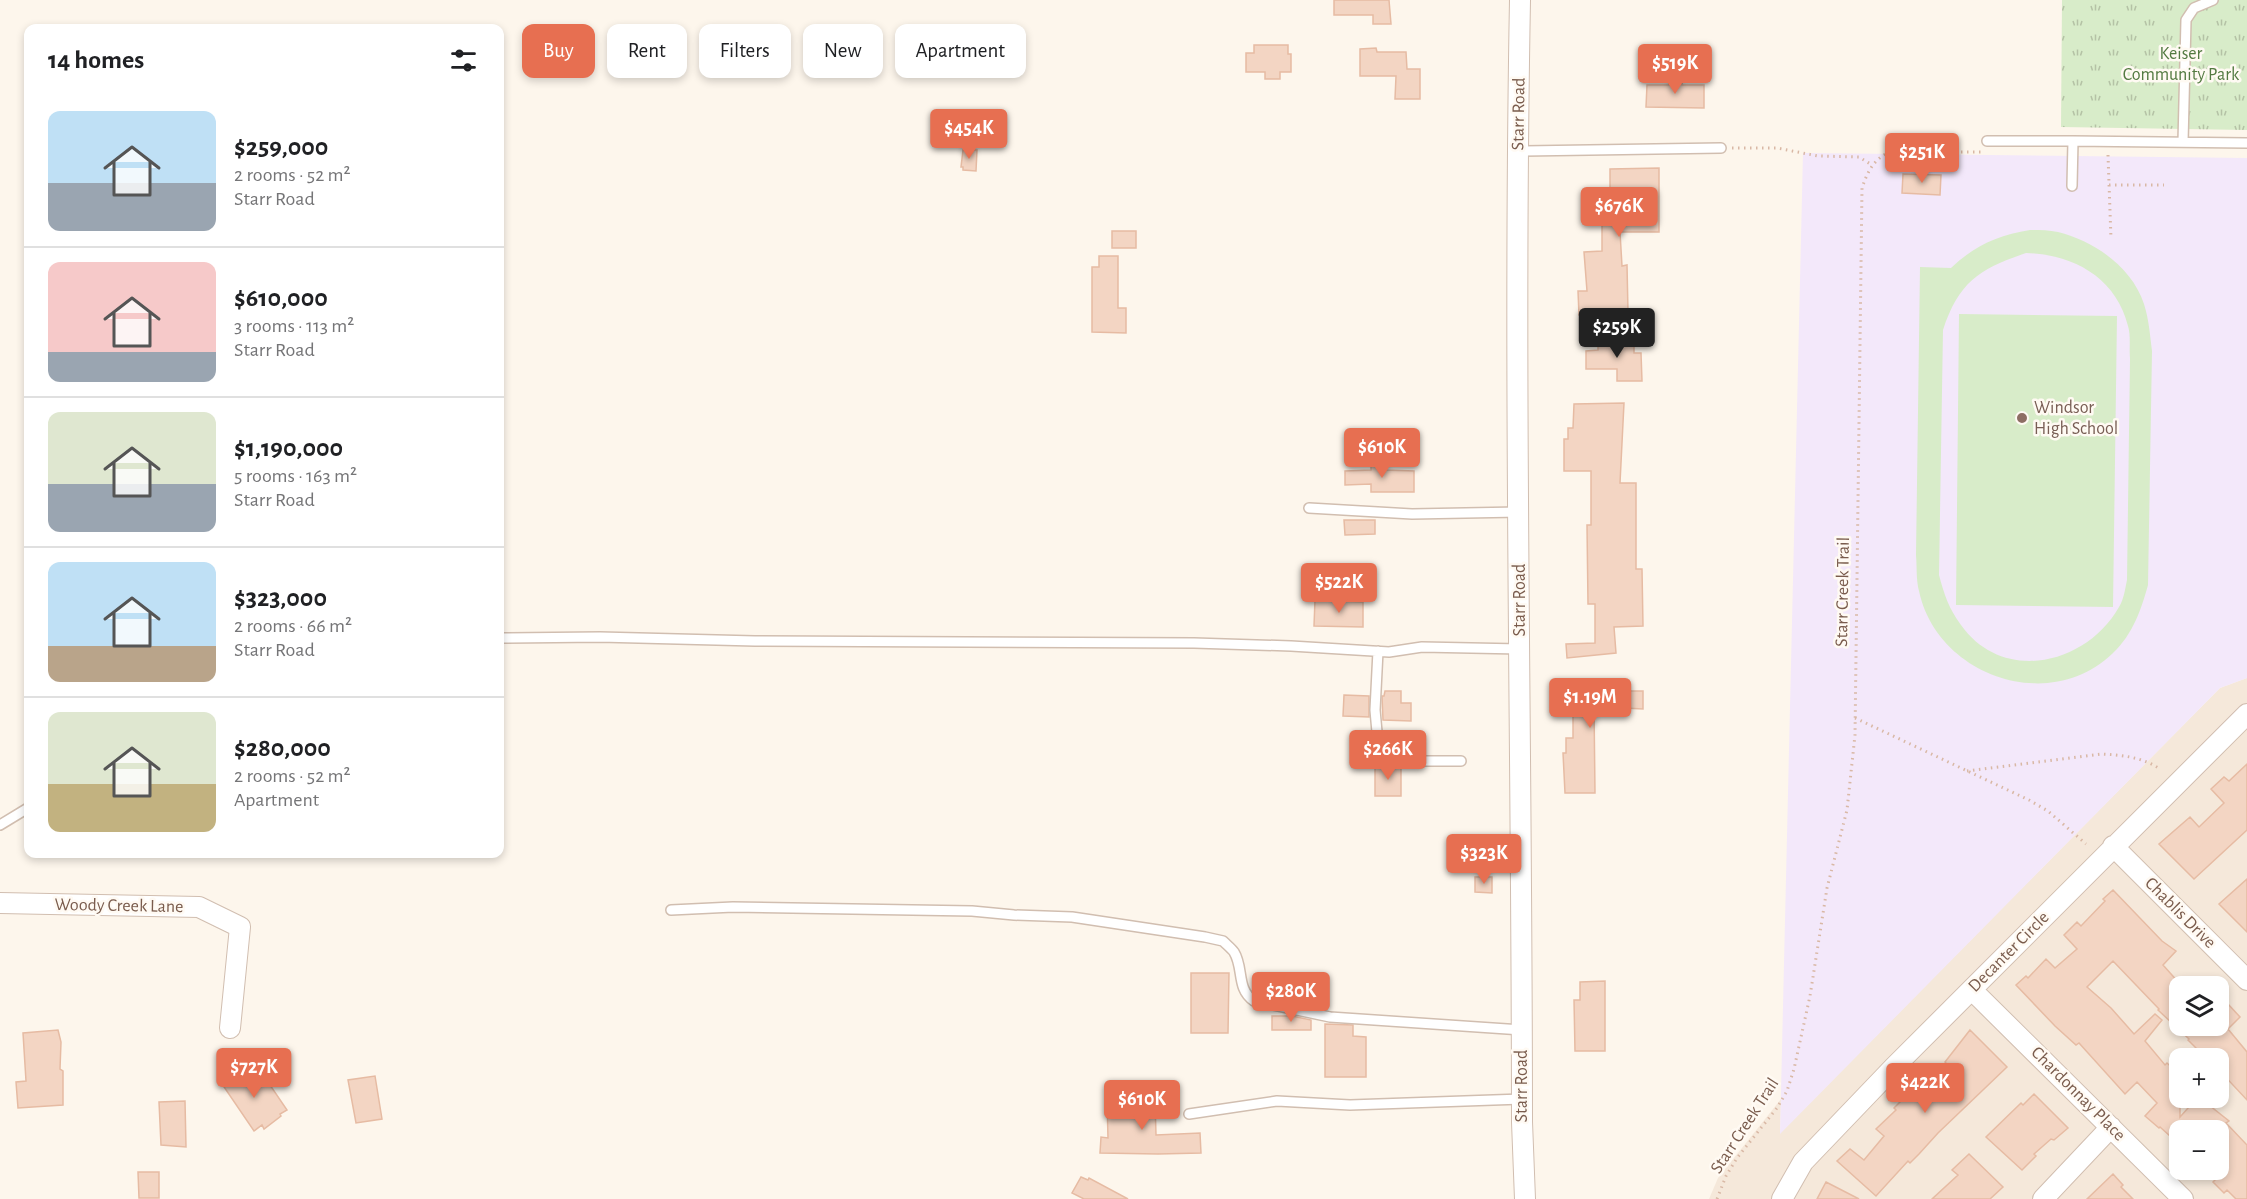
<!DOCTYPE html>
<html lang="en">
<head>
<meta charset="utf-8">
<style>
	:root { --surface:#fff; --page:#f2f2f2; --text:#202124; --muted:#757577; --line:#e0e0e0; --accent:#e76f51 }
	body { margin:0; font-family:"Alegreya Sans",sans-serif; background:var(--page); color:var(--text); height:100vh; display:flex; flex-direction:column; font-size:22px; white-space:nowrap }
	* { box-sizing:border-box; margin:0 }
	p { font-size:20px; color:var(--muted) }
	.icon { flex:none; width:33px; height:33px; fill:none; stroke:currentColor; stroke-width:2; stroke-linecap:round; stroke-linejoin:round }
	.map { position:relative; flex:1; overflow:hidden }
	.drawer { position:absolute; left:24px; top:24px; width:480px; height:834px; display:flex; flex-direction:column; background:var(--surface); border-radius:12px; box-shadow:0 3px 9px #0003 }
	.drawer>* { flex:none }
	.banner { position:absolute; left:522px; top:24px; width:570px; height:54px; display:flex; gap:12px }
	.fabs { position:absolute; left:2169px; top:976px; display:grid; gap:12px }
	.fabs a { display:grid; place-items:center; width:60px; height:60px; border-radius:12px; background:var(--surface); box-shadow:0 3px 9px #0003; font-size:30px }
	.price { position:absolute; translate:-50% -51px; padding:0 14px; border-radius:6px; background:var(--accent); color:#fff; font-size:20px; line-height:39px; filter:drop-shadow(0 2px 3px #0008) }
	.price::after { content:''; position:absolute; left:50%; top:36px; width:18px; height:14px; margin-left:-9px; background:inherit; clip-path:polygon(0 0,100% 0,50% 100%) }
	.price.selected { background:#222; color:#fff }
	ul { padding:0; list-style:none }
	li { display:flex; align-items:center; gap:18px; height:150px; padding:0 24px }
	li+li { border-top:2px solid var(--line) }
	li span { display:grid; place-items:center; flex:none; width:168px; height:120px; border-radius:12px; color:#555 }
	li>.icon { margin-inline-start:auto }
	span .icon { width:72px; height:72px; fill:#fffc; stroke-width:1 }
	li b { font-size:26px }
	h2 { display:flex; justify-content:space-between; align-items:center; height:72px; padding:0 24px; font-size:26px }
	.pill { padding:0 21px; border-radius:12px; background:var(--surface); box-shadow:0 3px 9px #0003; font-size:21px; line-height:54px }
	.pill.selected { background:var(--accent); color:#fff }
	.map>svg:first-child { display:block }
</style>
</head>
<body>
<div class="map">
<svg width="2247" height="1199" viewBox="0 0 2247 1199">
	<defs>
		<pattern id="park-tufts" width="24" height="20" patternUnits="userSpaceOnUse" patternTransform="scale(1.5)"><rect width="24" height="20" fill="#d8ecc9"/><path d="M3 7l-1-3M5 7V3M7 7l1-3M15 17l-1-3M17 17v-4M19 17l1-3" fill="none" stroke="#b4c2a5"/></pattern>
	</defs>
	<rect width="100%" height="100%" fill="#fdf6ec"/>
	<!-- residential -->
	<path fill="#f5e8da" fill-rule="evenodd" d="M 2247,678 L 2247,1199 L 1709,1199 L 1718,1178 L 1781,1099 L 1780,1133 L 2220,688 ZM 2180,987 L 2218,987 L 2218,1026 L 2180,1026 ZM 2180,1059 L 2218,1059 L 2218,1098 L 2180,1098 ZM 2180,1131 L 2218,1131 L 2218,1170 L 2180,1170 Z"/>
	<!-- education -->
	<path fill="#f3e8fa" d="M 1803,153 L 2247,158 L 2247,678 L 2220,688 L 1780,1134 Z"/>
	<!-- grass -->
	<path fill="#d8ecc9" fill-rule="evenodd" d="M 2030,230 C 2039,230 2049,230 2058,232 C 2094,241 2132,267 2144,304 C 2149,320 2150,335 2152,351 L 2148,585 C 2141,610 2133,634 2113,653 C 2050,715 1937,676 1919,591 C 1916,580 1917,566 1916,555 L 1920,267 L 1951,268 C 1974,246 1998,235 2030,230 ZM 2026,253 C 2072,254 2116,277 2128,326 C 2131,336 2129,348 2130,359 L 2127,580 C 2125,589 2124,599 2119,607 C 2086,665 2003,684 1961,625 C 1949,609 1944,594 1939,575 L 1943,330 C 1959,282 1979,269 2026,253 Z
		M 1959,314 L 2117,316 L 2113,607 L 1956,605 Z"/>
	<!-- park -->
	<path fill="url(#park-tufts)" d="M 2062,0 L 2247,0 L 2247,130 L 2061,127 Z"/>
	<!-- building -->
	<path fill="#f3d5c3" stroke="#e6bba3" stroke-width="1.5" d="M 1334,0 L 1389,0 L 1391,24 L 1373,24 L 1373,15 L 1334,15 Z
		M 1254,45 L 1288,45 L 1288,54 L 1291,54 L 1291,72 L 1280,72 L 1280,79 L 1265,79 L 1265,72 L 1246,72 L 1246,53 L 1254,53 Z
		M 1376,48 L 1377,52 L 1406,52 L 1407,69 L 1420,69 L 1420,99 L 1395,99 L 1396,76 L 1360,76 L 1360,49 Z
		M 1669,78 L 1682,78 L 1682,85 L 1704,85 L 1704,108 L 1646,107 L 1647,85 L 1669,85 Z
		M 963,150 L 977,150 L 976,171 L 963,170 L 963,167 L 961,167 Z
		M 1659,168 L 1659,232 L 1620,232 L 1622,266 L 1627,265 L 1628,312 L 1579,315 L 1578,291 L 1587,291 L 1584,252 L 1602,251 L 1602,193 L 1610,193 L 1610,169 Z
		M 1903,174 L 1941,175 L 1940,195 L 1902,193 Z
		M 1112,231 L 1136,231 L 1136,248 L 1112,248 Z
		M 1099,256 L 1118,256 L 1118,308 L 1126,308 L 1126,333 L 1092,332 L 1092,267 L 1099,267 Z
		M 1634,340 L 1634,353 L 1641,353 L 1642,381 L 1617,381 L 1617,369 L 1586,369 L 1586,351 L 1598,350 L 1598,341 Z
		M 1624,403 L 1620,483 L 1636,483 L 1636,569 L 1642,569 L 1643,626 L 1614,627 L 1616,653 L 1567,658 L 1566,644 L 1595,643 L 1595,604 L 1588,604 L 1587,525 L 1591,525 L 1591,471 L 1564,471 L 1564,439 L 1568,439 L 1568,428 L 1573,428 L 1574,404 Z
		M 1371,465 L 1386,465 L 1386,470 L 1414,471 L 1414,492 L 1371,492 L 1371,484 L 1345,485 L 1345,471 L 1371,470 Z
		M 1344,520 L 1375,520 L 1375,534 L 1345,535 Z
		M 1315,600 L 1363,602 L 1363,627 L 1314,626 Z
		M 1570,679 L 1615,679 L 1615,691 L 1643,691 L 1643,709 L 1624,708 L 1624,704 L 1594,706 L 1595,793 L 1565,793 L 1563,753 L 1566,753 L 1566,738 L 1573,738 L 1573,707 L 1571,707 Z
		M 1385,691 L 1401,691 L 1401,703 L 1411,703 L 1411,721 L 1383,720 L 1382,696 L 1384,696 Z
		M 1344,695 L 1369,696 L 1369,717 L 1343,716 Z
		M 2247,764 L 2247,830 L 2194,879 L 2159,844 L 2190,817 L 2199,827 L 2224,803 L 2211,789 L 2224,777 L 2229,781 Z
		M 1375,766 L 1401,766 L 1401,796 L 1375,796 Z
		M 1475,877 L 1492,877 L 1492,893 L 1475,892 Z
		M 2247,879 L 2247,932 L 2219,904 Z
		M 2113,890 L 2162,941 L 2176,951 L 2163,965 L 2180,984 L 2180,1026 L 2218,1026 L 2218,997 L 2225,1004 L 2227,1003 L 2240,1017 L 2228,1029 L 2247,1052 L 2247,1100 L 2218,1069 L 2218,1059 L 2207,1059 L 2188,1040 L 2189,1039 L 2158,1010 L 2159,1009 L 2113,961 L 2087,987 L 2111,1008 L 2134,1034 L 2155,1014 L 2162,1020 L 2145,1041 L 2165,1065 L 2167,1063 L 2180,1075 L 2180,1117 L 2197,1098 L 2200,1098 L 2229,1121 L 2226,1123 L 2247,1145 L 2247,1199 L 2236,1199 L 2227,1190 L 2224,1193 L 2213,1182 L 2215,1180 L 2205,1170 L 2218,1170 L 2218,1131 L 2180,1131 L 2180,1145 L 2160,1127 L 2159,1128 L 2145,1116 L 2157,1103 L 2137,1082 L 2125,1094 L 2079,1043 L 2076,1045 L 2055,1026 L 2016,985 L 2026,976 L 2028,978 L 2046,959 L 2055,968 L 2077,949 L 2064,935 L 2077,922 L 2081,926 L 2105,901 L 2103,899 Z
		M 1191,973 L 1229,973 L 1228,1033 L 1191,1033 Z
		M 1605,981 L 1605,1051 L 1575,1051 L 1574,1000 L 1580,1000 L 1580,982 Z
		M 1272,1016 L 1292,1016 L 1311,1020 L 1311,1030 L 1272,1030 Z
		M 1325,1024 L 1353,1025 L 1353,1036 L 1366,1037 L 1366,1077 L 1325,1077 Z
		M 58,1030 L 61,1042 L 60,1069 L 63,1071 L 63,1105 L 18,1108 L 16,1082 L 26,1081 L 23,1033 Z
		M 1970,1030 L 2007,1067 L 1938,1133 L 1919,1154 L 1910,1163 L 1908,1161 L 1876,1196 L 1837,1161 L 1850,1149 L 1864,1160 L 1884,1136 L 1876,1129 L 1896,1110 L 1894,1108 L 1909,1093 L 1907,1091 L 1918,1078 L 1933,1091 L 1953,1071 L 1945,1062 Z
		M 242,1067 L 250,1079 L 257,1074 L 265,1084 L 268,1082 L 287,1110 L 280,1114 L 281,1116 L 264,1129 L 262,1125 L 254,1131 L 222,1084 L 230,1079 L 228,1077 Z
		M 375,1076 L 382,1119 L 356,1123 L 348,1080 Z
		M 2034,1094 L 2068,1128 L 2054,1140 L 2051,1139 L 2034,1154 L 2036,1156 L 2022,1170 L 1986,1137 L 2021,1103 L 2023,1105 Z
		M 1155,1099 L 1156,1135 L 1200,1133 L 1201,1153 L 1158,1154 L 1100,1153 L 1101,1137 L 1108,1138 L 1107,1100 Z
		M 185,1101 L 186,1147 L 161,1145 L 159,1102 Z
		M 1969,1154 L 2003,1187 L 1990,1199 L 1932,1199 L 1958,1175 L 1952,1170 Z
		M 138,1172 L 159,1172 L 159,1198 L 139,1198 Z
		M 2113,1174 L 2123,1185 L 2121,1187 L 2133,1199 L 2087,1199 Z
		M 1081,1177 L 1088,1180 L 1089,1178 L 1128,1199 L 1084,1199 L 1072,1193 Z
		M 1826,1182 L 1859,1199 L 1817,1199 Z"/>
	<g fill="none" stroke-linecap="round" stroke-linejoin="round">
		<defs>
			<path id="lane" d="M 1987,141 L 2073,141
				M 2183,142 L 2186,20 L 2194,8 L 2213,0
				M 1518,151 L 1721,148
				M 2072,186 L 2073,141 L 2247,143
				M 1309,508 L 1412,514 L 1519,512
				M 500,638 L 600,637 L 755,641 L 1194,643 L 1291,646 L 1389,652 L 1422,647 L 1520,649
				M 1378,651 L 1375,710 L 1379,754 L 1409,761 L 1461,761
				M 0,825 L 28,808
				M 671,910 L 733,907 L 972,911 L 1014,915 L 1072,917 L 1205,937 L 1223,941 C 1227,945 1231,948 1234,952 C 1244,968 1236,989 1254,1001 L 1330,1017 L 1522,1030
				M 1189,1114 L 1277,1101 L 1350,1105 L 1522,1099"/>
			<path id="street" d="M 1520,0 C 1513,374 1522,748 1522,1122 L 1525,1199
				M 2113,846 L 2247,980
				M 0,903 L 199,907 L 240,927 L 230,1028
				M 1972,990 L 2183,1199
				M 1782,1199 L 1803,1162 L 1894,1067 L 2247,714
				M 2043,1199 L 2111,1127"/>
		</defs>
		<!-- lane casing -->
		<use href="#lane" stroke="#d1beb0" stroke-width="12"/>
		<!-- street casing -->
		<use href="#street" stroke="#d1beb0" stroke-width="22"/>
		<!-- path -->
		<path stroke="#d9b8a5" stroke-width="3" stroke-dasharray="1.5 4.5" stroke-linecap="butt" d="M 1732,148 L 1777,148 L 1818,156 L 1859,157 L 1872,165
			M 2108,155 L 2111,239
			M 2109,185 L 2164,185
			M 1855,718 L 2029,800 L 2048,811 L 2086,844
			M 1967,771 L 2101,754 C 2122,755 2142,757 2160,769
			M 1717,1199 L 1726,1176 L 1737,1158 L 1777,1108 L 1787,1091 L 1794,1069 L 1810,996 L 1827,888 L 1847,810 L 1855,735 L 1862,188 C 1867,173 1873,160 1889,152 L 1981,152"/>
		<!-- lane -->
		<use href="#lane" stroke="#fff" stroke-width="9"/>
		<!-- street -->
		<use href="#street" stroke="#fff" stroke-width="20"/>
	</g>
	<!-- markers -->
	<circle fill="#8d6e63" stroke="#fffaf3" stroke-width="2" cx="2022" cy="418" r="6"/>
	<g text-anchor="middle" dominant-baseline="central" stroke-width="5" stroke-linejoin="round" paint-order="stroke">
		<!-- park labels -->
		<g font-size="18" fill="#537a41" stroke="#fffaf3">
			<text x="2181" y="54">Keiser<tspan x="2181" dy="21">Community Park</tspan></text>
		</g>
		<!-- street labels -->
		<g font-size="18" fill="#7a5c4d" stroke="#fffaf3">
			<text transform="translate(1519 114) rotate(-89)">Starr Road</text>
			<text transform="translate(1843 592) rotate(-89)">Starr Creek Trail</text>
			<text transform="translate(1520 600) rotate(-90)">Starr Road</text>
			<text transform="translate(119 906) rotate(1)">Woody Creek Lane</text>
			<text transform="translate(2180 913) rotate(45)">Chablis Drive</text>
			<text transform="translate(2009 952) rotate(-45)">Decanter Circle</text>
			<text transform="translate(1522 1086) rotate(-90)">Starr Road</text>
			<text transform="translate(2078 1094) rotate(45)">Chardonnay Place</text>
			<text transform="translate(1745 1126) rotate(-57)">Starr Creek Trail</text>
		</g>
		<!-- education labels -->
		<g font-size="18" fill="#785e54" stroke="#fffaf3" text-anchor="start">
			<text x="2034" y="408">Windsor<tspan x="2034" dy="21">High School</tspan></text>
		</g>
	</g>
</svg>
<div class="fabs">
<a><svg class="icon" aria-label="layers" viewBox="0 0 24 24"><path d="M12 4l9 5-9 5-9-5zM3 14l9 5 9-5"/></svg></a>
<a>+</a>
<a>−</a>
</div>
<b class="price" style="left:1675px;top:95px">$519K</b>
<b class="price" style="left:969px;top:160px">$454K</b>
<b class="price" style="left:1922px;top:184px">$251K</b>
<b class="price" style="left:1619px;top:238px">$676K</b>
<b class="price selected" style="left:1617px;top:359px">$259K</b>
<b class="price" style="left:1382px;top:479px">$610K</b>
<b class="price" style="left:1339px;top:614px">$522K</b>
<b class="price" style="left:1590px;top:729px">$1.19M</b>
<b class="price" style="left:1388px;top:781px">$266K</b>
<b class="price" style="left:1484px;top:885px">$323K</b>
<b class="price" style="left:1291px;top:1023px">$280K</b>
<b class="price" style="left:254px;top:1099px">$727K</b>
<b class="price" style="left:1925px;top:1114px">$422K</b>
<b class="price" style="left:1142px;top:1131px">$610K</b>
<div class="banner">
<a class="pill selected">Buy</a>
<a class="pill">Rent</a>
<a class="pill">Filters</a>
<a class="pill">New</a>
<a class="pill">Apartment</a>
</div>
<section class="drawer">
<h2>14 homes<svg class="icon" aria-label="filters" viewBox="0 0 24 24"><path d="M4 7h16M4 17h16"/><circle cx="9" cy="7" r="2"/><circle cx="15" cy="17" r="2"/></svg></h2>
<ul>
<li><span style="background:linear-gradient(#bfe0f5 60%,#9aa5b1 0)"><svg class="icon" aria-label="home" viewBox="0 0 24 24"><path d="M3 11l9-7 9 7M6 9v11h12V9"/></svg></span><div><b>$259,000</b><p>2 rooms · 52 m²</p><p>Starr Road</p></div></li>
<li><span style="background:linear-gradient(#f6c9c9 75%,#9aa5b1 0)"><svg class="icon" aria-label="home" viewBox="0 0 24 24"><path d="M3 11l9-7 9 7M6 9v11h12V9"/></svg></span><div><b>$610,000</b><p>3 rooms · 113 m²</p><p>Starr Road</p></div></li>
<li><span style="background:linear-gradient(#dfe7d0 60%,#9aa5b1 0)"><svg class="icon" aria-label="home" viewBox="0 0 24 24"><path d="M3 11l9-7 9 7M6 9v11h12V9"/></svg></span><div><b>$1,190,000</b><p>5 rooms · 163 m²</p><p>Starr Road</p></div></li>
<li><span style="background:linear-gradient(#bfe0f5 70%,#b9a48a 0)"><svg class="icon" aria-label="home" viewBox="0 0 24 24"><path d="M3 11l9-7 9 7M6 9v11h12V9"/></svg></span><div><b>$323,000</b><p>2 rooms · 66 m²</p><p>Starr Road</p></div></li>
<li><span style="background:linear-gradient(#dfe7d0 60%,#c2b280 0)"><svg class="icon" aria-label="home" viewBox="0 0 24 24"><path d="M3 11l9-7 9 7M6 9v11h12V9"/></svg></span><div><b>$280,000</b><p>2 rooms · 52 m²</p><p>Apartment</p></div></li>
</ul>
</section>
</div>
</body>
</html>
